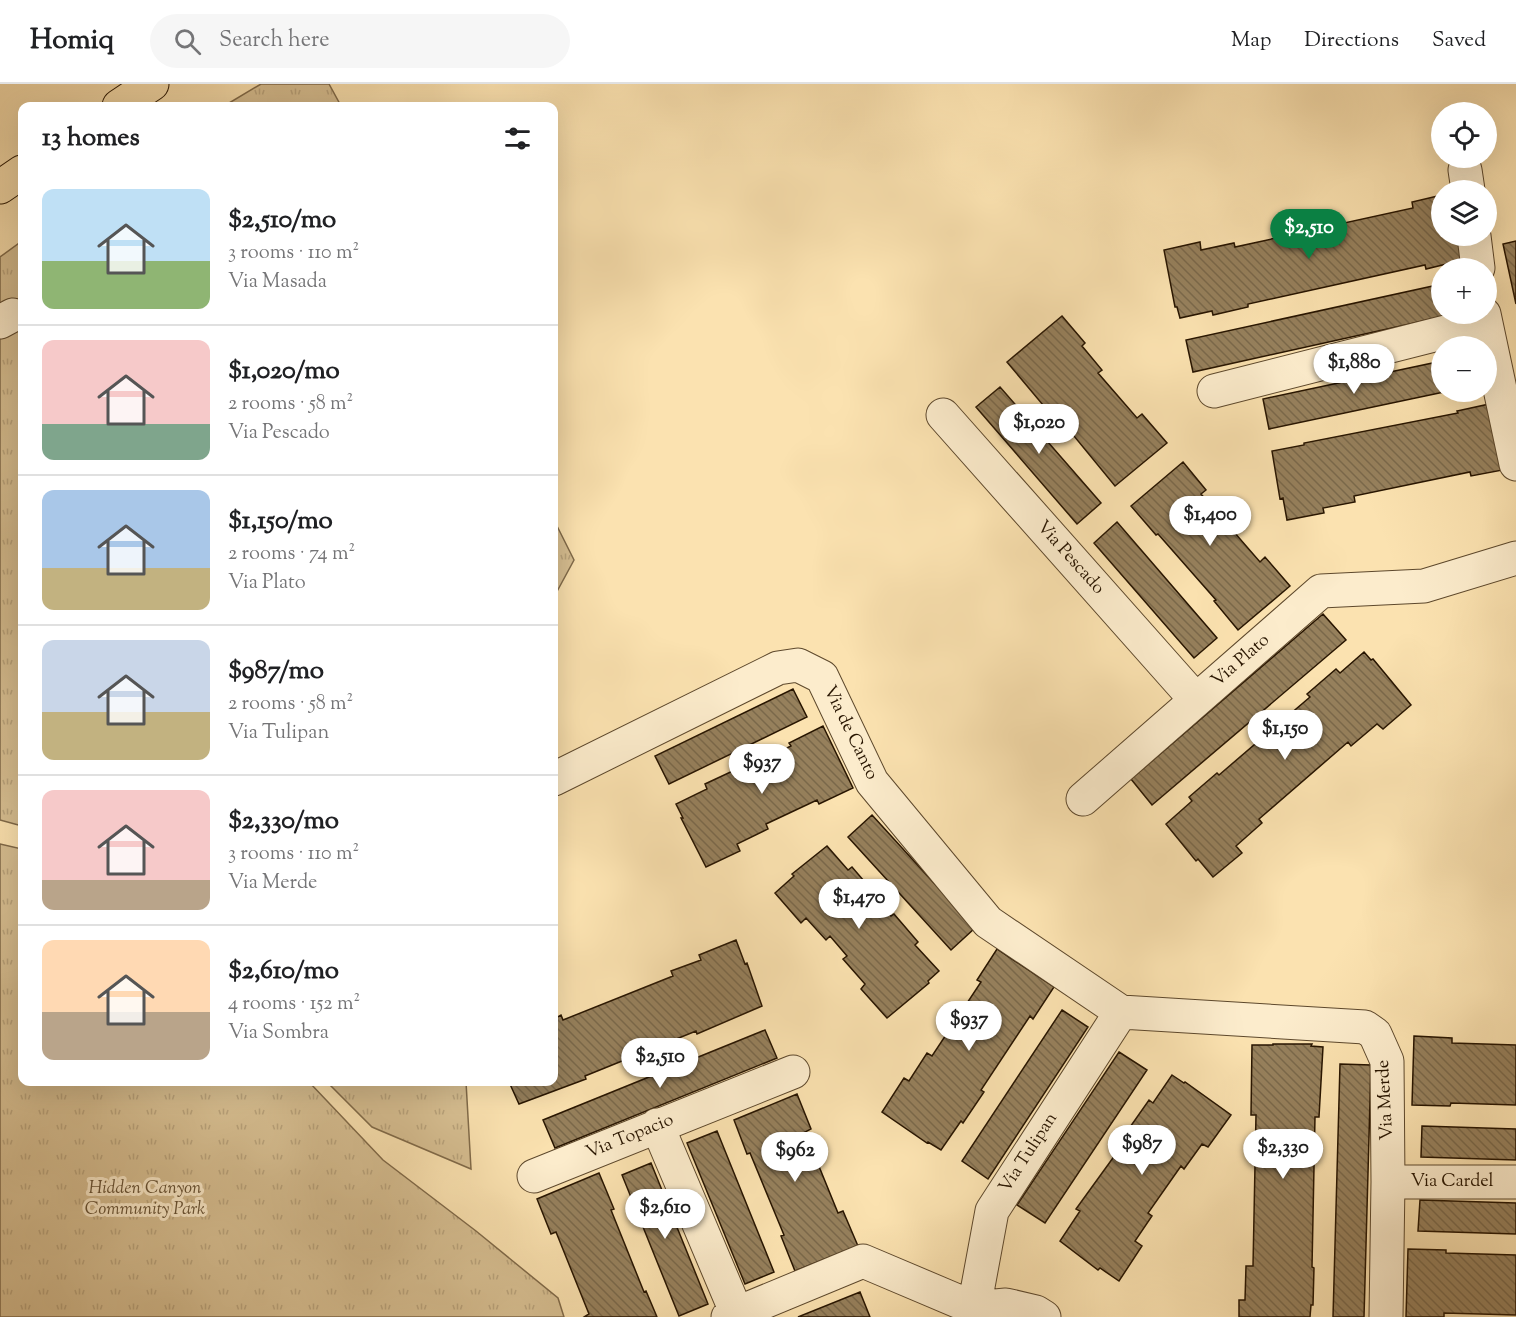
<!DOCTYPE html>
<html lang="en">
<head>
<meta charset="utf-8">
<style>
	:root { --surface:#fff; --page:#f6f6f6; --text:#202124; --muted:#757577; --line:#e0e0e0; --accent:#0b8043 }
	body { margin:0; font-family:"Sorts Mill Goudy",serif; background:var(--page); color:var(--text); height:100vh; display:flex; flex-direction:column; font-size:22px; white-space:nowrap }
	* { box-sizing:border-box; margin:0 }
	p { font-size:20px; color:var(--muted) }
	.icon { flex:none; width:33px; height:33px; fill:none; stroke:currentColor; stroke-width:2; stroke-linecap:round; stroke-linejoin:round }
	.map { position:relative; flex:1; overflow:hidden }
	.panel { position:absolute; left:18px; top:18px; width:540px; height:984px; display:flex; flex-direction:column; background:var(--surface); border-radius:12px; box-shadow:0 6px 24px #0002 }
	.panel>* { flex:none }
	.controls { position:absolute; left:1431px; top:18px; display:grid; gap:12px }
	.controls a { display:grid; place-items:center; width:66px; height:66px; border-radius:50%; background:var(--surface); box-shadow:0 6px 24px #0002; font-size:30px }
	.price { position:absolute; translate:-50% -51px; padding:0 14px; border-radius:21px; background:#fff; color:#222; font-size:20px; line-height:39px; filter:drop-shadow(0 2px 3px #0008) }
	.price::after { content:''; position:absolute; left:50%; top:36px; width:18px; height:14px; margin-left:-9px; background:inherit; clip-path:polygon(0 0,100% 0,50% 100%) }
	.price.selected { background:var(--accent); color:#fff }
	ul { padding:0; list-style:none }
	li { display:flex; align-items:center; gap:18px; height:150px; padding:0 24px }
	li+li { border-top:2px solid var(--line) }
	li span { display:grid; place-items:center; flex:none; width:168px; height:120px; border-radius:12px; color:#555 }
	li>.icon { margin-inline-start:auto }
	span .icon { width:72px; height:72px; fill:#fffc; stroke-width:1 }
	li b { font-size:26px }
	h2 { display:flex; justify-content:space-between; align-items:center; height:72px; padding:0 24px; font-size:26px }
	header { display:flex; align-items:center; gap:36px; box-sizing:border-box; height:84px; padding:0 30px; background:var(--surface); border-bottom:2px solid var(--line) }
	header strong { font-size:28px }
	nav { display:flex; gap:33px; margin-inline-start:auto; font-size:21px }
	.search { width:420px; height:54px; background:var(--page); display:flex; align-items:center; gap:15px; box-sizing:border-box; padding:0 21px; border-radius:33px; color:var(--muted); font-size:22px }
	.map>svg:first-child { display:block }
</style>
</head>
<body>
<header>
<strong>Homiq</strong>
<div class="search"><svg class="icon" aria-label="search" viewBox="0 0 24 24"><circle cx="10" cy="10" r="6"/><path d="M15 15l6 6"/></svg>Search here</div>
<nav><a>Map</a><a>Directions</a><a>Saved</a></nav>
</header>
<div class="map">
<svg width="1516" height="1233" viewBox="0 0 1516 1233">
	<defs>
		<pattern id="park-tufts" width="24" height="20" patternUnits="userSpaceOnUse" patternTransform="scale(1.5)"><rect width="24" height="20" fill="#d7bf92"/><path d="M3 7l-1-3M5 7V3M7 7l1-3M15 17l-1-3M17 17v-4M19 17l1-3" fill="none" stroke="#b9a37c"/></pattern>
		<pattern id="building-back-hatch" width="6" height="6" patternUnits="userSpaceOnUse" patternTransform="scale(1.5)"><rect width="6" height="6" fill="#96805c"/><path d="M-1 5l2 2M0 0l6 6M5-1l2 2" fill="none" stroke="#7a684a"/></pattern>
	</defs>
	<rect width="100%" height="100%" fill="#fbe2b0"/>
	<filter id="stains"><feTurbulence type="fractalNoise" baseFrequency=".00333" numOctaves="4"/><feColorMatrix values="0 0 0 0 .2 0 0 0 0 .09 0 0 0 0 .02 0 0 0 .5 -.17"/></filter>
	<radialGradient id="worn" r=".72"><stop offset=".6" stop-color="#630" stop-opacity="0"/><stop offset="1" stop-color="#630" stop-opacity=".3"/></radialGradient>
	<!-- park -->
	<path fill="url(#park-tufts)" stroke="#806a49" stroke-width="1.5" d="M 261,0 L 329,0 L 341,22 L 224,22 Z
		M 22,157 L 22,742 L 0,736 L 0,173 Z
		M 554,436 L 574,476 L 554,513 Z
		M 0,760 L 22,765 L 22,998 L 309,998 L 383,1076 L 476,1147 L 558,1214 L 564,1233 L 0,1233 Z
		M 327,998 L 466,998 L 471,1085 L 372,1043 Z"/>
	<!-- building -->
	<path fill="url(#building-back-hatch)" stroke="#281500" stroke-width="1.5" d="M 1442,111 L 1442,152 L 1458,152 L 1463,176 L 1426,185 L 1425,181 L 1248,220 L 1248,223 L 1213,231 L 1212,227 L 1180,234 L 1177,223 L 1175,223 L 1164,166 L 1200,158 L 1201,166 L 1234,159 L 1235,163 L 1413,124 L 1412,118 Z
		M 1516,157 L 1516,220 L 1503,160 Z
		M 1442,200 L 1442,230 L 1455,230 L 1193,288 L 1186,256 Z
		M 1062,232 L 1085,259 L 1082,262 L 1102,286 L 1098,289 L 1137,334 L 1142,330 L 1167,359 L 1115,402 L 1056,330 L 1053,333 L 1007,278 Z
		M 1442,277 L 1442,308 L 1444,308 L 1269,345 L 1263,315 Z
		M 1000,303 L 1101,419 L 1077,440 L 976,323 Z
		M 1494,319 L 1508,385 L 1471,392 L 1470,388 L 1354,412 L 1355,418 L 1323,424 L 1324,429 L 1287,436 L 1283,414 L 1280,415 L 1272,367 L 1304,361 L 1304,359 L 1458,329 L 1457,327 Z
		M 1183,378 L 1206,406 L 1201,410 L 1260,478 L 1265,473 L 1290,502 L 1238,546 L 1214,517 L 1216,516 L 1158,450 L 1156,451 L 1131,422 Z
		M 1117,438 L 1217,554 L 1194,574 L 1094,459 Z
		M 1323,530 L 1346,556 L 1152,721 L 1131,695 Z
		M 1364,568 L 1371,576 L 1373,575 L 1411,621 L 1383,645 L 1377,640 L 1351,662 L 1348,658 L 1259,735 L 1262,739 L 1236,762 L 1242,769 L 1213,793 L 1198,775 L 1196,777 L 1166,740 L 1192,717 L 1189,713 L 1217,689 L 1219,691 L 1310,613 L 1307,610 L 1336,585 L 1340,589 Z
		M 793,605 L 807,633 L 669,700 L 655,672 Z
		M 823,642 L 853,704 L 819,720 L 817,716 L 766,740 L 768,745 L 737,760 L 740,767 L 706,783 L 681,734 L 683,734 L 676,720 L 707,705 L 705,700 L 739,684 L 740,687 L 791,662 L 789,659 Z
		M 872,731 L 975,844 L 951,866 L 848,753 Z
		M 827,762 L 848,786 L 852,783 L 876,811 L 874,813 L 891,832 L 894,830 L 918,858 L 915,861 L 939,887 L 928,897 L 929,899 L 887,934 L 861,905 L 865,900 L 843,875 L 847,872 L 830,852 L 826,856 L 806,834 L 801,839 L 775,809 L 794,792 L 792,790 Z
		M 736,856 L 745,880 L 747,879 L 762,922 L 697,950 L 696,947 L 585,992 L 586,995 L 519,1020 L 509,998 L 554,998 L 554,935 L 561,931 L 563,936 L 673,892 L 671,887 L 701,876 L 699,871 Z
		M 997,865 L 1054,903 L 1033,935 L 1030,932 L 981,1006 L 984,1008 L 963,1039 L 961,1037 L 941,1066 L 928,1058 L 927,1059 L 882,1028 L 904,994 L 909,997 L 927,969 L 932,972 L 981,898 L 977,896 Z
		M 1062,926 L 1088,943 L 988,1095 L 962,1077 Z
		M 765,946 L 777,974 L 555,1064 L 543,1036 Z
		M 1414,952 L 1452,954 L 1452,959 L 1516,961 L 1516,1021 L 1451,1019 L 1450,1022 L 1412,1021 Z
		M 1273,960 L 1312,960 L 1311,962 L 1323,963 L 1319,1033 L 1315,1033 L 1312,1183 L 1314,1184 L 1313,1221 L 1311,1221 L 1310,1233 L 1239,1233 L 1239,1216 L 1245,1216 L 1246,1182 L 1253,1182 L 1256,1031 L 1251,1031 L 1252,961 L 1273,961 Z
		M 1119,968 L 1147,986 L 1045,1139 L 1017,1121 Z
		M 1340,980 L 1371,981 L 1364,1233 L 1333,1233 Z
		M 1172,991 L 1184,999 L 1185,998 L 1231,1031 L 1208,1063 L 1202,1060 L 1184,1085 L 1181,1082 L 1148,1129 L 1152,1132 L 1135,1157 L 1142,1162 L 1119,1197 L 1100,1184 L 1098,1186 L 1060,1157 L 1080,1127 L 1076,1125 L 1131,1049 L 1128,1046 L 1149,1016 L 1153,1019 Z
		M 797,1010 L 811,1045 L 805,1048 L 838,1129 L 843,1127 L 858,1162 L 795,1187 L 781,1152 L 784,1151 L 750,1069 L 747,1070 L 734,1036 Z
		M 1422,1042 L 1516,1045 L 1516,1076 L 1421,1073 Z
		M 717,1047 L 774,1188 L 745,1200 L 687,1059 Z
		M 651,1079 L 708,1220 L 679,1232 L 622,1091 Z
		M 599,1089 L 614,1125 L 611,1126 L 644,1208 L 646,1207 L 657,1233 L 584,1233 L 589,1230 L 556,1148 L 551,1150 L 537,1115 Z
		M 1420,1116 L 1516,1119 L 1516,1150 L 1418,1147 Z
		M 1408,1165 L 1446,1166 L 1446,1169 L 1516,1171 L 1516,1231 L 1444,1229 L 1444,1233 L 1406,1233 Z
		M 860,1208 L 870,1233 L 798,1233 Z"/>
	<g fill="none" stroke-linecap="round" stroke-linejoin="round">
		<defs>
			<path id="minor" d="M 1465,86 L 1468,106
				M 1474,152 L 1478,184
				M 1484,230 L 1516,380
				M 0,238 L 13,231
				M 1214,307 L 1485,238
				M 943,331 L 1196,616
				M 554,695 L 778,584 L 798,581 L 822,593 L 872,698 L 988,838 L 1121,928
				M 1083,715 L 1321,507 L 1424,502 L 1516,474
				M 1121,928 L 1365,943 L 1375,950 L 1387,977 L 1388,1098 L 1386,1233
				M 657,1041 L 737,1230
				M 534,1092 L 793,988
				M 1388,1098 L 1516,1098
				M 974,1224 L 992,1127 L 1121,928
				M 728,1233 L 863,1177 L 974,1224 L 1006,1221 L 1036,1228 L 1044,1233"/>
			<path id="major" d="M 119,22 L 152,0
				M 0,103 L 22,88"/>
		</defs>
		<!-- minor casing -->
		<use href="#minor" stroke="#5d482c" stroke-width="35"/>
		<!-- major casing -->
		<use href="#major" stroke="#281500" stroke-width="35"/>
		<!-- minor -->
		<use href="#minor" stroke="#fceccc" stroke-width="33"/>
		<!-- major -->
		<use href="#major" stroke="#fbe2b0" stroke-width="33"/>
	</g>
	<g text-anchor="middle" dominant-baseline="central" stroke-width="6" stroke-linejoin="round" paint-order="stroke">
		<!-- street labels -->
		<g font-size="18" fill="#281500" stroke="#fceccc">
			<text transform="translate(1070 474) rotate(48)">Via Pescado</text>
			<text transform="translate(1241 577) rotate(-41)">Via Plato</text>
			<text transform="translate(850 649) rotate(64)">Via de Canto</text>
			<text transform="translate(1386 1016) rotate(-93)">Via Merde</text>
			<text transform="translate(630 1053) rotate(-22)">Via Topacio</text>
			<text transform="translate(1029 1069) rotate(-57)">Via Tulipan</text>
			<text x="1452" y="1098">Via Cardel</text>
		</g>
		<!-- park labels -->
		<g font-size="18" font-style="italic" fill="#655033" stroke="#fceccc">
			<text x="145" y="1105">Hidden Canyon<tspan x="145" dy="21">Community Park</tspan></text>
		</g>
	</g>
	<rect width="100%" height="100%" filter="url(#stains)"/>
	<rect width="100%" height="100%" fill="url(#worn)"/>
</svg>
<div class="controls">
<a><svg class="icon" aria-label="locate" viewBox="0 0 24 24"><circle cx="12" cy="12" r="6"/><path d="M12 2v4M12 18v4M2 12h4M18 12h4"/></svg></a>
<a><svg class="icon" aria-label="layers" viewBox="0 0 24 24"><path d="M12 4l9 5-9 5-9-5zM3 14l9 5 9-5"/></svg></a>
<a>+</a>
<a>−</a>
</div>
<b class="price selected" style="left:1309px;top:176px">$2,510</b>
<b class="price" style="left:1354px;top:311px">$1,880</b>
<b class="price" style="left:1039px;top:371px">$1,020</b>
<b class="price" style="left:1210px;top:463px">$1,400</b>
<b class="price" style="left:1285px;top:677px">$1,150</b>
<b class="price" style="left:762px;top:711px">$937</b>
<b class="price" style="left:859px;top:846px">$1,470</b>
<b class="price" style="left:969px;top:968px">$937</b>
<b class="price" style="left:660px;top:1005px">$2,510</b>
<b class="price" style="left:1142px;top:1092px">$987</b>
<b class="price" style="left:1283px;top:1096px">$2,330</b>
<b class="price" style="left:795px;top:1099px">$962</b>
<b class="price" style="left:665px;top:1156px">$2,610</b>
<section class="panel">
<h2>13 homes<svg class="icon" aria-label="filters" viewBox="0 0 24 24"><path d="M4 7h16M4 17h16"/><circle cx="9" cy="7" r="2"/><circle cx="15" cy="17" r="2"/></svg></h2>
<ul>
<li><span style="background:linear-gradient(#bfe0f5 60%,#8fb573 0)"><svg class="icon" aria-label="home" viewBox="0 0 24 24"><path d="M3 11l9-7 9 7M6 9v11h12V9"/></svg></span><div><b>$2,510/mo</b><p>3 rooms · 110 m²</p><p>Via Masada</p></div></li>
<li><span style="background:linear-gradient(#f6c9c9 70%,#7fa58c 0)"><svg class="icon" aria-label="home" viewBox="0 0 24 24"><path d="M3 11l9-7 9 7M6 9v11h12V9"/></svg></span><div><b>$1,020/mo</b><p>2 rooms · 58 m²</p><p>Via Pescado</p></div></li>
<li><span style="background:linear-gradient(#a9c7e8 65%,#c2b280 0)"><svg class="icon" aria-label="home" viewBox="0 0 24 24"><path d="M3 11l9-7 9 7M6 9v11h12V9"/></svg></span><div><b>$1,150/mo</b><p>2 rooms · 74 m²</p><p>Via Plato</p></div></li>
<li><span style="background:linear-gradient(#c9d6e8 60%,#c2b280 0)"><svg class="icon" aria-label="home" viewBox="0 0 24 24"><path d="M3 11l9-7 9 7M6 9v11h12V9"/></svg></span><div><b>$987/mo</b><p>2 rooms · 58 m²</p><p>Via Tulipan</p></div></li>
<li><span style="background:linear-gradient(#f6c9c9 75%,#b9a48a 0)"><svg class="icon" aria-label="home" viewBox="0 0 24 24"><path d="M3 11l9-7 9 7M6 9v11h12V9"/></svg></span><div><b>$2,330/mo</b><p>3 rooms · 110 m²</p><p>Via Merde</p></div></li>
<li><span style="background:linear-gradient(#ffd9b3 60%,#b9a48a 0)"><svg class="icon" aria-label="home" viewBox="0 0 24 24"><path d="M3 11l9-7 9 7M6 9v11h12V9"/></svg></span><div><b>$2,610/mo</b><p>4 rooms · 152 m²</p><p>Via Sombra</p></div></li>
</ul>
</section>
</div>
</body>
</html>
